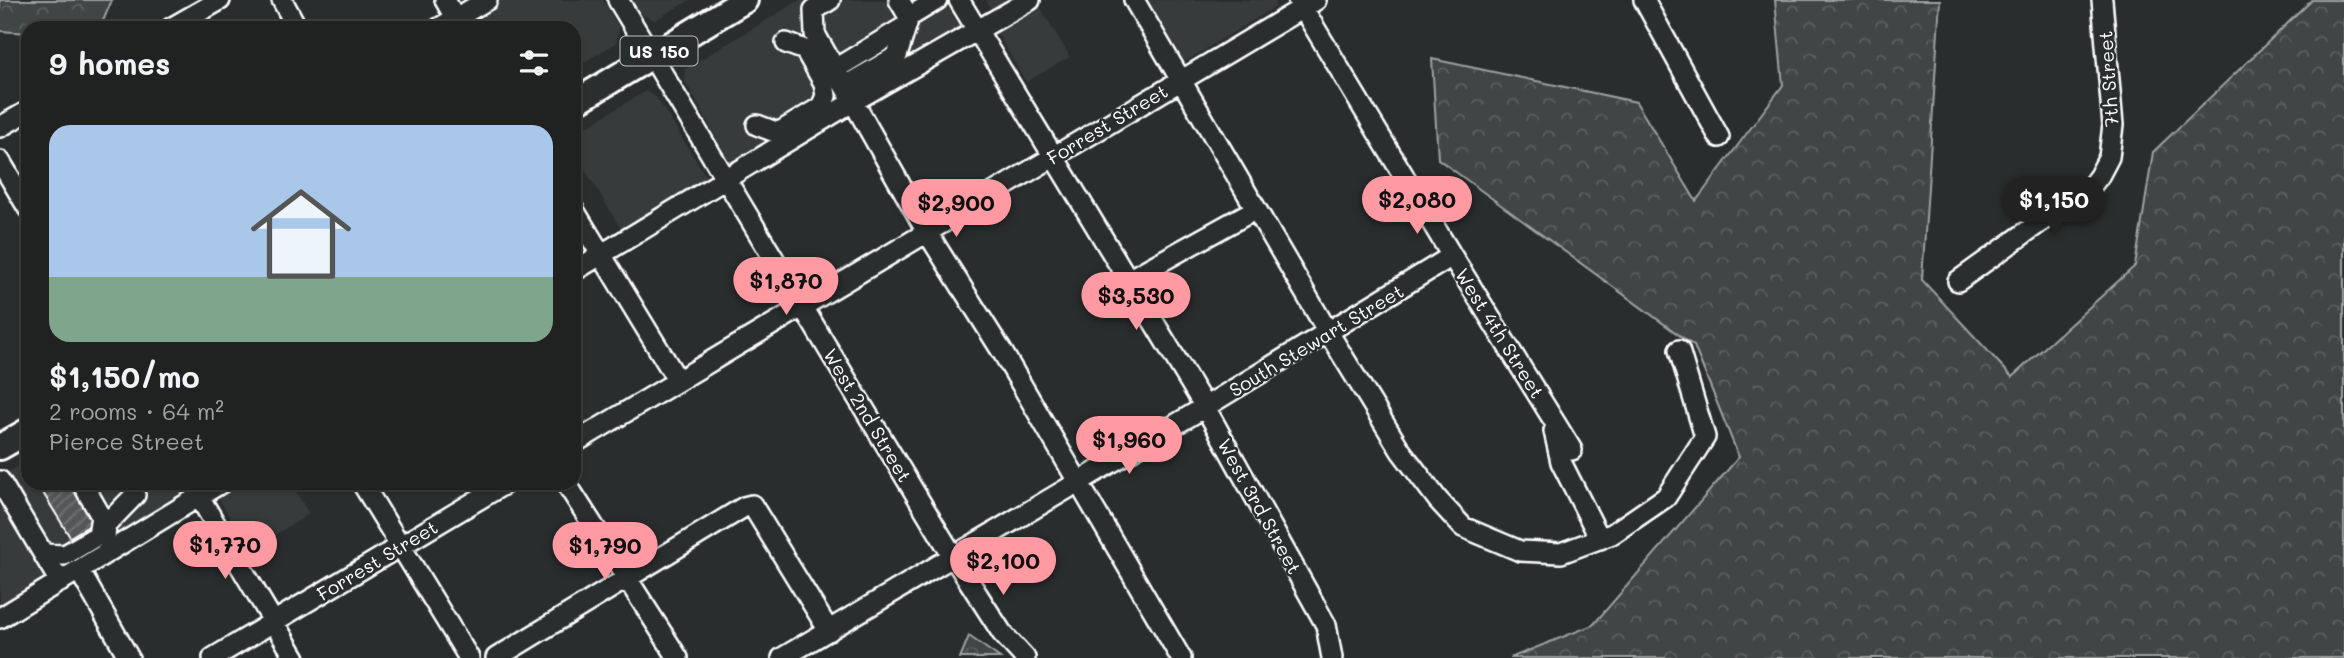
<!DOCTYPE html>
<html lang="en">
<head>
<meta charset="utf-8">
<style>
	:root { --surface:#202222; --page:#282a2a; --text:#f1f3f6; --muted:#a2a4a5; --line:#3d3f40; --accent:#ff9aa2 }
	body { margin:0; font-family:Mali,sans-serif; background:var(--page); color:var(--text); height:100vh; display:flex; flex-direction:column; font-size:26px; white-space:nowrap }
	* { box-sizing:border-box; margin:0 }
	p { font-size:23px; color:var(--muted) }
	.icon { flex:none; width:38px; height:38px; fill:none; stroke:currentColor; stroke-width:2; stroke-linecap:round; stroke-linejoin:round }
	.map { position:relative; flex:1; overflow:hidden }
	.drawer { position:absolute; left:21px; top:21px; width:560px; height:469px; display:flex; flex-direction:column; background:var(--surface); border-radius:21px; box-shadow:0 2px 5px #0004,0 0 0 2px var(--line) }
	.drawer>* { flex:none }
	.price { position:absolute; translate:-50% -60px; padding:0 16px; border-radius:24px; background:var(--accent); color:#111; font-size:23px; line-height:46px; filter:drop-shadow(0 2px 4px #0008) }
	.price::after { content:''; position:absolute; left:50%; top:42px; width:21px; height:16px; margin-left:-10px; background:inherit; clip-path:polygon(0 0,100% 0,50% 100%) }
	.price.selected { background:#222; color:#fff }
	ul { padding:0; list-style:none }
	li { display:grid; align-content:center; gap:14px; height:371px; padding:0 28px }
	li span { display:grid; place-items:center; height:217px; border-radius:21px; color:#555 }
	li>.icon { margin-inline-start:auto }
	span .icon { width:126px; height:126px; fill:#fffc; stroke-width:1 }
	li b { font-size:30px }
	h2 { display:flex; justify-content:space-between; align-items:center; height:84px; padding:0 28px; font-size:30px }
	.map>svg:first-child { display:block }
</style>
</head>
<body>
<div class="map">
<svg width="2344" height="658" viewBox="0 0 2344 658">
	<defs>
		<pattern id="forest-crowns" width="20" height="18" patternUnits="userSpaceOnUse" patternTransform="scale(1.75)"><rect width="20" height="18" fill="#414445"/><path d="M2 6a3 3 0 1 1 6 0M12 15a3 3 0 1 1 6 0" fill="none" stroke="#5e6061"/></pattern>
		<pattern id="building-hatch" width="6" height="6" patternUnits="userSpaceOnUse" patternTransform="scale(1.75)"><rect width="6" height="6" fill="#555758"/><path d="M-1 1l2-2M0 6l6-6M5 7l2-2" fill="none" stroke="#6e7071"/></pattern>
		<filter id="shadow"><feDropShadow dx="6" dy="-6" stdDeviation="0" flood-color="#0009"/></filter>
	</defs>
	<rect width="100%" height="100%" fill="#2a2d2e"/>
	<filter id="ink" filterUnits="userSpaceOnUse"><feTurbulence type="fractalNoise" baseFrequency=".0143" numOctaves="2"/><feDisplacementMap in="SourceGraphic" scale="14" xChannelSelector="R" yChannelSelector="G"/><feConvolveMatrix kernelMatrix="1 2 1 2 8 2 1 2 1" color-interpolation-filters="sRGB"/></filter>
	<g filter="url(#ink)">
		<!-- built -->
		<path fill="#373a3b" d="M 487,0 L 603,0 L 619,28 L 616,43 L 574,68 L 574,28 L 439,28 Z
			M 632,0 L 690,0 L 655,20 L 641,14 Z
			M 800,0 L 944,0 L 966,36 L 735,172 L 685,81 L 685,69 Z
			M 986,0 L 1036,0 L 1070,57 L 1026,82 L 991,23 L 997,20 Z
			M 1134,0 L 1277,0 L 1275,7 L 1173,69 Z
			M 646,91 L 657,98 L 712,186 L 627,239 L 574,151 L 574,134 Z
			M 28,461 L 28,483 L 177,483 L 189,502 L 0,618 L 0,477 Z
			M 221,483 L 291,483 L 309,514 L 250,550 L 212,488 Z"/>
		<!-- forest -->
		<path fill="url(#forest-crowns)" stroke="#a0a2a2" stroke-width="2" d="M 0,0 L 112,0 L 100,28 L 28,28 L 28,33 L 0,31 Z
			M 1775,0 L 1940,0 L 1922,280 L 2012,377 L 2135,266 L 2153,152 L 2312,0 L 2344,0 L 2344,658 L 1510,658 L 1593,625 L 1739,457 L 1694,346 L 1438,159 L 1432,59 L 1636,102 L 1696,201 L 1783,85 Z
			M 969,636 L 1000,658 L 960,658 Z"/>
		<!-- building -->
		<path fill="url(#building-hatch)" stroke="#fff" stroke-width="2" filter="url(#shadow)" d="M 37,483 L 74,483 L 97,521 L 70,537 Z"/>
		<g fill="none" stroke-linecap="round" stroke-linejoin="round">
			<defs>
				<path id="minor" d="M 282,0 L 297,28
					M 445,0 L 461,28
					M 618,0 L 954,558 L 1002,633 L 1025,658
					M 830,0 L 814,10 L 815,34 L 927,232 L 1003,353 L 1181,658
					M 899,0 L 909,17 L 937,0
					M 959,0 L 1205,407 L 1326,625 L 1332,658
					M 1134,0 L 1328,332 L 1401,451 L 1438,500 L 1463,527 L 1520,551 L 1561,553 L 1612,534 L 1666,497 L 1705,437 L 1679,350
					M 1298,0 L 1452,256 L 1572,450
					M 1644,0 L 1719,137
					M 171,28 L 220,0
					M 439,28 L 487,0
					M 835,69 L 906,26
					M 845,86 L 897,56 L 909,17
					M 757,125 L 778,133 L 821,107 L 826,96 L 824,83 L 805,50 L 786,43
					M 0,127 L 28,111
					M 0,161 L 28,208
					M 574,210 L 678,381
					M 574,271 L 854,101 L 1030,0
					M 1128,280 L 1256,209
					M 1958,281 L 2092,185 L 2099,176 L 2109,157 L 2113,125 L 2102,0
					M 1554,431 L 1561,462 L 1600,539
					M 574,443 L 1316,0
					M 0,481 L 60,582
					M 191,483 L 295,658
					M 362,483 L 469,658
					M 566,483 L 678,658
					M 105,538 L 106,525 L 135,495
					M 44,554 L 65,555 L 98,535 L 101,516 L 82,483
					M 79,570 L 129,658
					M 0,618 L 221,483
					M 213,658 L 506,483
					M 496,658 L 744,507 L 752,505 L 829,631
					M 782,658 L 1205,407 L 1452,256"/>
				<path id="major" d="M 574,103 L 745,0
					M 0,447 L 28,431"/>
			</defs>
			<!-- minor casing -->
			<use href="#minor" stroke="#fff" stroke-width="24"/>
			<!-- major casing -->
			<use href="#major" stroke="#fff" stroke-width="30"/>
			<!-- minor -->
			<use href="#minor" stroke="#2a2d2e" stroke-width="19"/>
			<!-- major -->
			<use href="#major" stroke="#2a2d2e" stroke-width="24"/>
		</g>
	</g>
	<g text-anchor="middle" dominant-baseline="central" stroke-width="5" stroke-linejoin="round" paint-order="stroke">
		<!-- shield labels -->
		<rect fill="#2a2d2e" stroke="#bfc0c0" stroke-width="2" x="620.5" y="36.5" width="77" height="29" rx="5"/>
		<g font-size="18" font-weight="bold" fill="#fff">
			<text x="659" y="51">US 150</text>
		</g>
		<!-- street labels -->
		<g font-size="19" fill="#fff" stroke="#2a2d2e">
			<text transform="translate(2108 79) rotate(-94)">7th Street</text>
			<text transform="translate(1107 124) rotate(-31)">Forrest Street</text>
			<text transform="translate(1500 333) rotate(58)">West 4th Street</text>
			<text transform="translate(1316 340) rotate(-31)">South Stewart Street</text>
			<text transform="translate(868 415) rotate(59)">West 2nd Street</text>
			<text transform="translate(1260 506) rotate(61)">West 3rd Street</text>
			<text transform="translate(377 560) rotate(-31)">Forrest Street</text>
		</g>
	</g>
</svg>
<b class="price" style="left:1417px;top:236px">$2,080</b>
<b class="price selected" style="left:2054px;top:236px">$1,150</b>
<b class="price" style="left:956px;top:239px">$2,900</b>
<b class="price" style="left:786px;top:317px">$1,870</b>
<b class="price" style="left:1136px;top:332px">$3,530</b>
<b class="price" style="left:1129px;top:476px">$1,960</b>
<b class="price" style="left:225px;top:581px">$1,770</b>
<b class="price" style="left:605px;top:582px">$1,790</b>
<b class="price" style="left:1003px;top:597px">$2,100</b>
<section class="drawer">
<h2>9 homes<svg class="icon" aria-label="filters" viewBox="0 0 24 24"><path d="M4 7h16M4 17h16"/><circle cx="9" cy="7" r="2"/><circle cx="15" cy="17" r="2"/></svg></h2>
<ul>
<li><span style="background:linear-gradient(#a9c7e8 70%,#7fa58c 0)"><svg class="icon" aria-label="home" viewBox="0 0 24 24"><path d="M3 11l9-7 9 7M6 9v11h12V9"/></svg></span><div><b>$1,150/mo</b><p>2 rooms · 64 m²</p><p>Pierce Street</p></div></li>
</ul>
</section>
</div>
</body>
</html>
